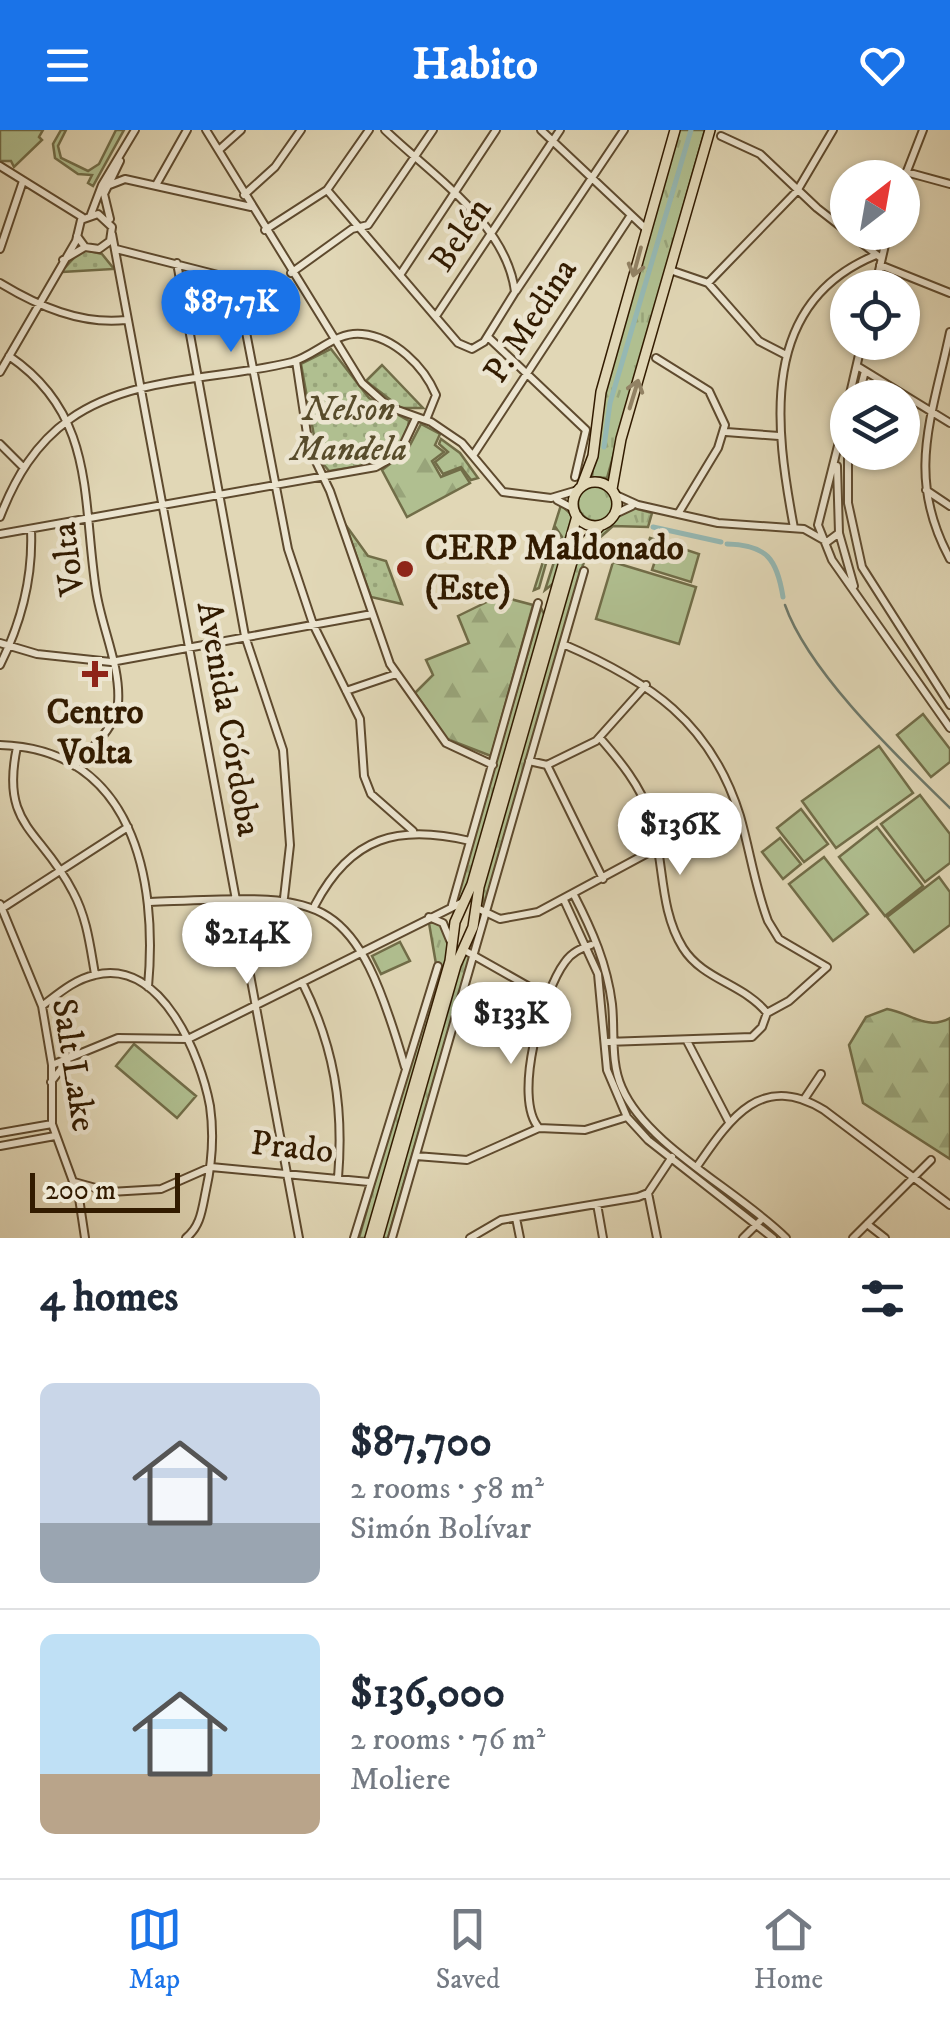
<!DOCTYPE html>
<html lang="en">
<head>
<meta charset="utf-8">
<style>
	:root { --surface:#fff; --page:#f6f6f7; --text:#1f2937; --muted:#747a83; --line:#e0e1e3; --accent:#1a73e8 }
	body { margin:0; font-family:"IM FELL DW Pica",serif; background:var(--page); color:var(--text); height:100vh; display:flex; flex-direction:column; font-size:38px; white-space:nowrap }
	* { box-sizing:border-box; margin:0 }
	p { font-size:32px; color:var(--muted) }
	.icon { flex:none; width:55px; height:55px; fill:none; stroke:currentColor; stroke-width:2; stroke-linecap:round; stroke-linejoin:round }
	.map { position:relative; height:1108px; overflow:hidden }
	.panel { display:flex; flex-direction:column; background:var(--surface); flex:1 }
	.panel>* { flex:none }
	.needle { width:65px; rotate:31deg }
	.tools { position:absolute; left:830px; top:30px; display:grid; gap:20px }
	.tools a { display:grid; place-items:center; width:90px; height:90px; border-radius:50%; background:var(--surface); box-shadow:0 2px 8px #0004; font-size:50px }
	.scale { position:absolute; left:30px; bottom:25px; width:150px; box-sizing:border-box; padding-left:10px; border:5px solid #321b00; border-top:0; font-size:28px; line-height:35px; white-space:nowrap; color:#321b00; -webkit-text-stroke:8px #ece5d0; paint-order:stroke }
	.price { position:absolute; translate:-50% -85px; padding:0 22px; border-radius:35px; background:#fff; color:#222; font-size:32px; line-height:65px; filter:drop-shadow(0 2px 5px #0008) }
	.price::after { content:''; position:absolute; left:50%; top:60px; width:30px; height:22px; margin-left:-15px; background:inherit; clip-path:polygon(0 0,100% 0,50% 100%) }
	.price.on { background:var(--accent); color:#fff }
	ul { padding:0; list-style:none }
	li { display:flex; align-items:center; gap:30px; height:250px; padding:0 40px }
	li+li { border-top:2px solid var(--line) }
	li span { display:grid; place-items:center; flex:none; width:280px; height:200px; border-radius:15px; color:#555 }
	li>.icon { margin-inline-start:auto }
	span .icon { width:120px; height:120px; fill:#fffc; stroke-width:1 }
	li b { font-size:42px }
	h2 { display:flex; justify-content:space-between; align-items:center; height:120px; padding:0 40px; font-size:42px }
	header { display:flex; justify-content:space-between; align-items:center; height:130px; padding:0 40px; background:var(--accent); color:#fff; font-size:45px; font-weight:700 }
	.dock { display:flex; justify-content:space-around; align-items:center; height:140px; border-top:2px solid var(--line); background:var(--surface); font-size:28px; color:var(--muted) }
	.dock a { display:grid; justify-items:center; gap:5px }
	.dock .on { color:var(--accent) }
	.map>svg:first-child { display:block }
</style>
</head>
<body>
<header><svg class="icon" aria-label="menu" viewBox="0 0 24 24"><path d="M4 6h16M4 12h16M4 18h16"/></svg>Habito<svg class="icon" aria-label="heart" viewBox="0 0 24 24"><path d="M12 20l-8-8c-3-5 5-10 8-4 3-6 11-1 8 4z"/></svg></header>
<div class="map">
<svg width="950" height="1108" viewBox="0 0 950 1108">
	<defs>
		<pattern id="grass-tufts" width="24" height="20" patternUnits="userSpaceOnUse" patternTransform="scale(2.5)"><rect width="24" height="20" fill="#b0bf90"/><path d="M3 7l-1-3M5 7V3M7 7l1-3M15 17l-1-3M17 17v-4M19 17l1-3" fill="none" stroke="#98a47a"/></pattern>
		<pattern id="forest-firs" width="22" height="20" patternUnits="userSpaceOnUse" patternTransform="scale(2.5)"><rect width="22" height="20" fill="#b0bf90"/><path d="M5 1l3.5 6h-7zM16 11l3.5 6h-7z" fill="#98a47a"/></pattern>
		<pattern id="park-dots" width="8" height="8" patternUnits="userSpaceOnUse" patternTransform="scale(2.5)"><rect width="8" height="8" fill="#b0bf90"/><path d="M2 2h.1M6 6h.1" fill="none" stroke="#98a47a" stroke-width="1.8" stroke-linecap="round"/></pattern>
	</defs>
	<rect width="100%" height="100%" fill="#e1d7b6"/>
	<filter id="stains"><feTurbulence type="fractalNoise" baseFrequency=".002" numOctaves="4"/><feColorMatrix values="0 0 0 0 .2 0 0 0 0 .09 0 0 0 0 .02 0 0 0 .5 -.17"/></filter>
	<radialGradient id="worn" r=".72"><stop offset=".6" stop-color="#630" stop-opacity="0"/><stop offset="1" stop-color="#630" stop-opacity=".3"/></radialGradient>
	<!-- grass -->
	<path fill="url(#grass-tufts)" stroke="#716d48" stroke-width="2.5" d="M 678,0 L 705,0 L 607,348 L 592,347 L 598,285 Z
		M 441,309 L 460,323 L 478,348 L 471,350 L 461,337 L 443,344 L 435,332 L 448,322 L 439,314 Z
		M578 373a18 18 0 1 1 36 0a18 18 0 1 1-36 0Z
		M 561,375 L 573,386 L 554,453 L 545,460 L 562,407 L 556,398 L 539,458 L 534,460 Z
		M 634,378 L 652,383 L 648,397 L 613,396 L 588,418 L 484,778 L 482,757 L 577,427 C 589,411 615,381 634,378 Z
		M 541,478 L 545,486 L 470,751 L 459,771 L 455,769 Z
		M 440,792 L 448,808 L 447,826 L 368,1108 L 359,1108 L 436,834 L 429,793 Z
		M 471,825 L 388,1108 L 381,1108 L 456,842 L 464,826 Z"/>
	<!-- forest -->
	<path fill="url(#forest-firs)" stroke="#716d48" stroke-width="2.5" d="M 421,294 L 440,304 L 435,315 L 444,322 L 432,331 L 441,347 L 461,339 L 470,353 L 407,387 L 382,340 L 407,321 Z
		M 499,466 L 533,475 L 491,626 L 447,609 L 415,563 L 433,545 L 426,530 L 469,513 L 458,486 Z
		M 887,879 C 911,883 926,901 950,888 L 950,1029 L 863,973 L 849,915 L 866,887 Z"/>
	<!-- park -->
	<path fill="url(#park-dots)" stroke="#716d48" stroke-width="2.5" d="M 82,119 L 102,124 L 114,139 L 61,142 Z
		M 331,219 L 369,268 L 409,291 C 404,334 364,335 329,341 L 318,328 L 301,234 Z
		M 382,235 L 423,278 L 401,278 L 366,251 Z
		M 345,394 L 368,426 L 386,431 L 402,474 L 371,467 Z"/>
	<!-- pitch -->
	<path fill="#b0bf90" stroke="#716d48" stroke-width="2.5" d="M 0,0 L 43,0 L 39,7 L 42,10 L 14,37 L 11,31 L 0,31 Z
		M 61,0 L 66,0 L 58,16 L 61,28 L 88,41 L 99,34 L 116,0 L 124,0 L 93,56 L 88,53 L 92,45 L 78,44 L 55,28 L 53,14 Z
		M 650,408 L 699,424 L 691,452 L 652,440 L 659,419 L 648,415 Z
		M 613,432 L 696,457 L 679,514 L 596,489 Z
		M 923,584 L 950,619 L 950,632 L 931,647 L 897,605 Z
		M 879,616 L 913,663 L 836,718 L 802,671 Z
		M 920,665 L 950,704 L 950,733 L 925,752 L 881,694 Z
		M 801,679 L 828,714 L 804,732 L 777,698 Z
		M 877,697 L 923,756 L 885,786 L 839,727 Z
		M 780,708 L 801,734 L 783,749 L 762,722 Z
		M 824,727 L 868,784 L 833,811 L 789,754 Z
		M 939,747 L 950,762 L 950,795 L 914,822 L 887,787 Z
		M 400,812 L 410,831 L 381,844 L 372,826 Z
		M 134,914 L 196,966 L 177,988 L 116,936 Z"/>
	<g fill="none" stroke-linecap="round" stroke-linejoin="round">
		<!-- stream -->
		<path stroke="#6d796b" stroke-width="2.5" d="M 785,475 C 809,543 898,627 950,678"/>
		<!-- canal -->
		<path stroke="#95b8b3" stroke-width="5" d="M 604,317 L 610,273 L 691,0
			M 653,397 L 721,412
			M 727,414 C 767,415 777,429 783,467"/>
		<defs>
			<path id="minor" d="M 206,0 L 362,253 L 389,277 L 431,292 L 462,313 L 503,362 L 551,368 L 578,360
				M 541,0 L 646,99
				M 721,6 L 760,24 L 817,78 L 881,128
				M 219,20 L 241,0
				M 0,36 L 82,87
				M 906,42 L 950,54
				M 902,54 L 923,0
				M 156,55 L 187,0
				M 107,56 L 125,49 L 251,77
				M 327,60 L 458,213 L 472,219 L 484,212 L 515,162 C 507,94 432,45 385,0
				M 244,65 L 275,37 L 301,0
				M 91,84 L 102,55 L 135,0
				M 110,89 L 104,64 L 120,31
				M 265,100 L 327,60 L 369,0
				M 112,104 L 299,1108
				M 0,119 L 23,51
				M 116,119 L 218,145 L 239,166 L 288,419 L 313,494 L 360,589 L 364,646 L 371,664 L 413,701
				M 63,130 L 85,117
				M 177,133 L 245,506 L 283,620 L 290,715 L 284,768
				M 880,135 L 950,163
				M 670,140 L 708,153 L 759,211 L 786,225
				M 291,143 L 352,99 L 368,95 L 433,0
				M 400,145 L 496,0
				M 0,153 C 38,176 81,195 126,190
				M 708,153 L 797,61 L 833,0
				M 875,158 L 888,102
				M 516,161 L 624,0
				M 436,186 L 560,0
				M 950,202 C 932,288 905,346 950,429
				M 488,207 L 586,300 L 575,347
				M 9,226 C 96,285 82,369 96,460 C 101,496 121,537 118,573 C 117,597 90,619 75,636
				M 656,228 L 709,261 L 725,295 L 718,318 L 678,384
				M 296,231 L 309,317 L 330,361 L 390,534 L 446,613 L 493,635
				M 857,236 L 950,293
				M 0,242 L 76,111 L 81,90 L 98,84 L 112,97 L 110,111 L 99,119 L 85,117 L 77,106
				M 849,268 L 862,212
				M 858,268 L 865,241
				M 848,276 L 818,395 L 832,430 L 950,598
				M 726,302 L 779,306
				M 0,314 L 23,337
				M 848,322 L 848,373 L 862,437 L 950,575
				M 474,324 L 631,85
				M 837,336 L 839,403 L 854,456
				M 926,360 L 950,376
				M 616,365 L 638,375 L 718,393 L 804,399 L 827,412 L 839,403
				M 557,370 L 574,379
				M 615,384 L 632,376
				M 0,387 C 15,348 35,314 70,289 C 132,245 221,250 292,232 C 316,225 336,201 362,204 C 394,207 424,236 436,265 L 426,290
				M 794,398 C 775,297 758,173 876,125
				M 0,404 L 376,337 L 399,324 L 416,288
				M 0,513 L 37,524 L 111,532 L 372,484
				M 563,514 C 649,551 711,592 740,686 C 750,721 755,757 768,791 L 779,809 L 827,837 L 789,871 L 767,883 L 762,897 L 752,907 L 606,912
				M 0,535 C 21,493 33,447 31,400
				M 346,561 L 396,544
				M 600,608 C 620,631 640,655 650,685 C 665,728 658,778 683,818 C 703,850 744,854 767,883
				M 0,615 C 133,619 158,749 148,857
				M 17,617 C 0,697 41,699 73,762 C 87,788 90,816 95,844
				M 529,631 L 547,635 L 596,611 L 646,555
				M 547,635 L 603,749
				M 574,765 C 592,800 607,834 612,874 C 615,901 610,932 622,958 C 647,1016 739,1061 786,1108
				M 564,770 L 598,844 L 607,940 L 627,987 L 648,1010 L 773,1108
				M 150,772 C 325,765 352,755 405,937
				M 0,774 L 42,876 L 52,935 L 52,994 L 79,1068 L 85,1108
				M 315,775 C 351,706 399,694 470,711
				M 452,775 L 538,473
				M 477,778 L 500,789 L 538,782 L 683,704 L 738,680
				M 1,779 L 128,697
				M 429,787 L 443,793 L 450,810
				M 464,820 L 549,868
				M 302,852 C 334,916 344,976 338,1048
				M 42,876 C 58,864 75,849 95,845 C 162,828 201,927 210,976 C 214,1004 212,1033 206,1060 C 202,1079 201,1096 186,1108
				M 687,911 L 729,992
				M 52,935 L 118,908 L 188,909 L 463,772
				M 51,952 L 71,926
				M 805,968 L 821,944
				M 539,998 C 512,968 543,861 565,832 C 572,822 580,819 591,815
				M 0,1003 L 52,994
				M 0,1016 L 55,1006
				M 416,1026 L 467,1030 L 539,998 L 585,1000 L 627,987
				M 698,1035 C 731,987 762,942 824,980 L 950,1075
				M 74,1052 L 110,1062 L 161,1059 L 211,1037 L 369,1052
				M 648,1063 L 657,1108
				M 597,1074 L 603,1108
				M 516,1088 L 520,1108
				M 867,1094 L 885,1108
				M 354,1108 L 438,836
				M 392,1108 L 584,441
				M 470,1108 L 501,1090 L 638,1067 L 648,1063 L 672,1027
				M 743,1108 L 760,1091
				M 853,1108 L 931,1030"/>
			<path id="major" d="M573 374a22 22 0 1 1 44 0a22 22 0 1 1-44 0Z
				M 582,355 L 593,326 L 601,262 L 675,0
				M 612,359 L 621,309 L 710,0
				M 370,1108 L 450,831 L 455,792 L 472,754 L 577,386
				M 378,1108 L 456,835 L 473,797 L 479,757 L 574,425 L 600,396"/>
		</defs>
		<!-- minor casing -->
		<use href="#minor" stroke="#5e4a2e" stroke-width="10"/>
		<!-- major casing -->
		<use href="#major" stroke="#321b00" stroke-width="12"/>
		<!-- minor -->
		<use href="#minor" stroke="#ece5d0" stroke-width="6"/>
		<!-- major -->
		<use href="#major" stroke="#e1d7b6" stroke-width="9"/>
	</g>
	<!-- one-way arrows -->
	<defs><path id="oneway-shaft" d="M-6 0H5M1.5-3L5.5 0L1.5 3" fill="none" stroke-width="1.6" stroke-linecap="round" stroke-linejoin="round" transform="scale(2.5)"/></defs>
	<g stroke="#928264">
		<use href="#oneway-shaft" transform="translate(637 132) rotate(105)"/>
		<use href="#oneway-shaft" transform="translate(634 264) rotate(-73)"/>
	</g>
	<!-- markers -->
	<g fill="#8f2418" stroke="#ece5d0" stroke-width="4">
		<circle cx="405" cy="439" r="10"/>
		<path d="M90 529h10v10h10v10h-10v10h-10v-10h-10v-10h10z"/>
	</g>
	<g text-anchor="middle" dominant-baseline="central" stroke-width="9" stroke-linejoin="round" paint-order="stroke">
		<!-- street labels -->
		<g font-size="35" fill="#321b00" stroke="#ece5d0">
			<text transform="translate(461 105) rotate(-56)">Belén</text>
			<text transform="translate(531 191) rotate(-57)">P. Medina</text>
			<text transform="translate(69 429) rotate(-97)">Volta</text>
			<text transform="translate(228 589) rotate(80)">Avenida Córdoba</text>
			<text transform="translate(73 935) rotate(81)">Salt Lake</text>
			<text transform="translate(292 1018) rotate(6)">Prado</text>
		</g>
		<!-- park labels -->
		<g font-size="35" font-style="italic" fill="#584c2b" stroke="#ece5d0">
			<text x="349" y="280">Nelson<tspan x="349" dy="40">Mandela</tspan></text>
		</g>
		<!-- poi labels -->
		<g font-size="35" font-weight="bold" fill="#321b00" stroke="#ece5d0" text-anchor="start">
			<text x="425" y="419">CERP Maldonado<tspan x="425" dy="40">(Este)</tspan></text>
			<text x="95" y="583" text-anchor="middle">Centro<tspan x="95" dy="40">Volta</tspan></text>
		</g>
	</g>
	<rect width="100%" height="100%" filter="url(#stains)"/>
	<rect width="100%" height="100%" fill="url(#worn)"/>
</svg>
<div class="tools">
<a><svg class="needle" viewBox="-14 -14 28 28"><path d="M0-13l5 13h-10z" fill="#e53935"/><path d="M0 13l5-13h-10z" fill="#747a83"/></svg></a>
<a><svg class="icon" aria-label="locate" viewBox="0 0 24 24"><circle cx="12" cy="12" r="6"/><path d="M12 2v4M12 18v4M2 12h4M18 12h4"/></svg></a>
<a><svg class="icon" aria-label="layers" viewBox="0 0 24 24"><path d="M12 4l9 5-9 5-9-5zM3 14l9 5 9-5"/></svg></a>
</div>
<div class="scale">200 m</div>
<b class="price on" style="left:231px;top:225px">$87.7K</b>
<b class="price" style="left:680px;top:748px">$136K</b>
<b class="price" style="left:247px;top:857px">$214K</b>
<b class="price" style="left:511px;top:937px">$133K</b>
</div>
<section class="panel">
<h2>4 homes<svg class="icon" aria-label="filters" viewBox="0 0 24 24"><path d="M4 7h16M4 17h16"/><circle cx="9" cy="7" r="2"/><circle cx="15" cy="17" r="2"/></svg></h2>
<ul>
<li><span style="background:linear-gradient(#c9d6e8 70%,#9aa5b1 0)"><svg class="icon" aria-label="home" viewBox="0 0 24 24"><path d="M3 11l9-7 9 7M6 9v11h12V9"/></svg></span><div><b>$87,700</b><p>2 rooms · 58 m²</p><p>Simón Bolívar</p></div></li>
<li><span style="background:linear-gradient(#bfe0f5 70%,#b9a48a 0)"><svg class="icon" aria-label="home" viewBox="0 0 24 24"><path d="M3 11l9-7 9 7M6 9v11h12V9"/></svg></span><div><b>$136,000</b><p>2 rooms · 76 m²</p><p>Moliere</p></div></li>
</ul>
</section>
<nav class="dock">
<a class="on"><svg class="icon" aria-label="map" viewBox="0 0 24 24"><path d="M3 6l6-2 6 2 6-2v14l-6 2-6-2-6 2zM9 4v14M15 6v14"/></svg>Map</a>
<a><svg class="icon" aria-label="saved" viewBox="0 0 24 24"><path d="M7 4h10v16l-5-4-5 4z"/></svg>Saved</a>
<a><svg class="icon" aria-label="home" viewBox="0 0 24 24"><path d="M3 11l9-7 9 7M6 9v11h12V9"/></svg>Home</a>
</nav>
</body>
</html>
